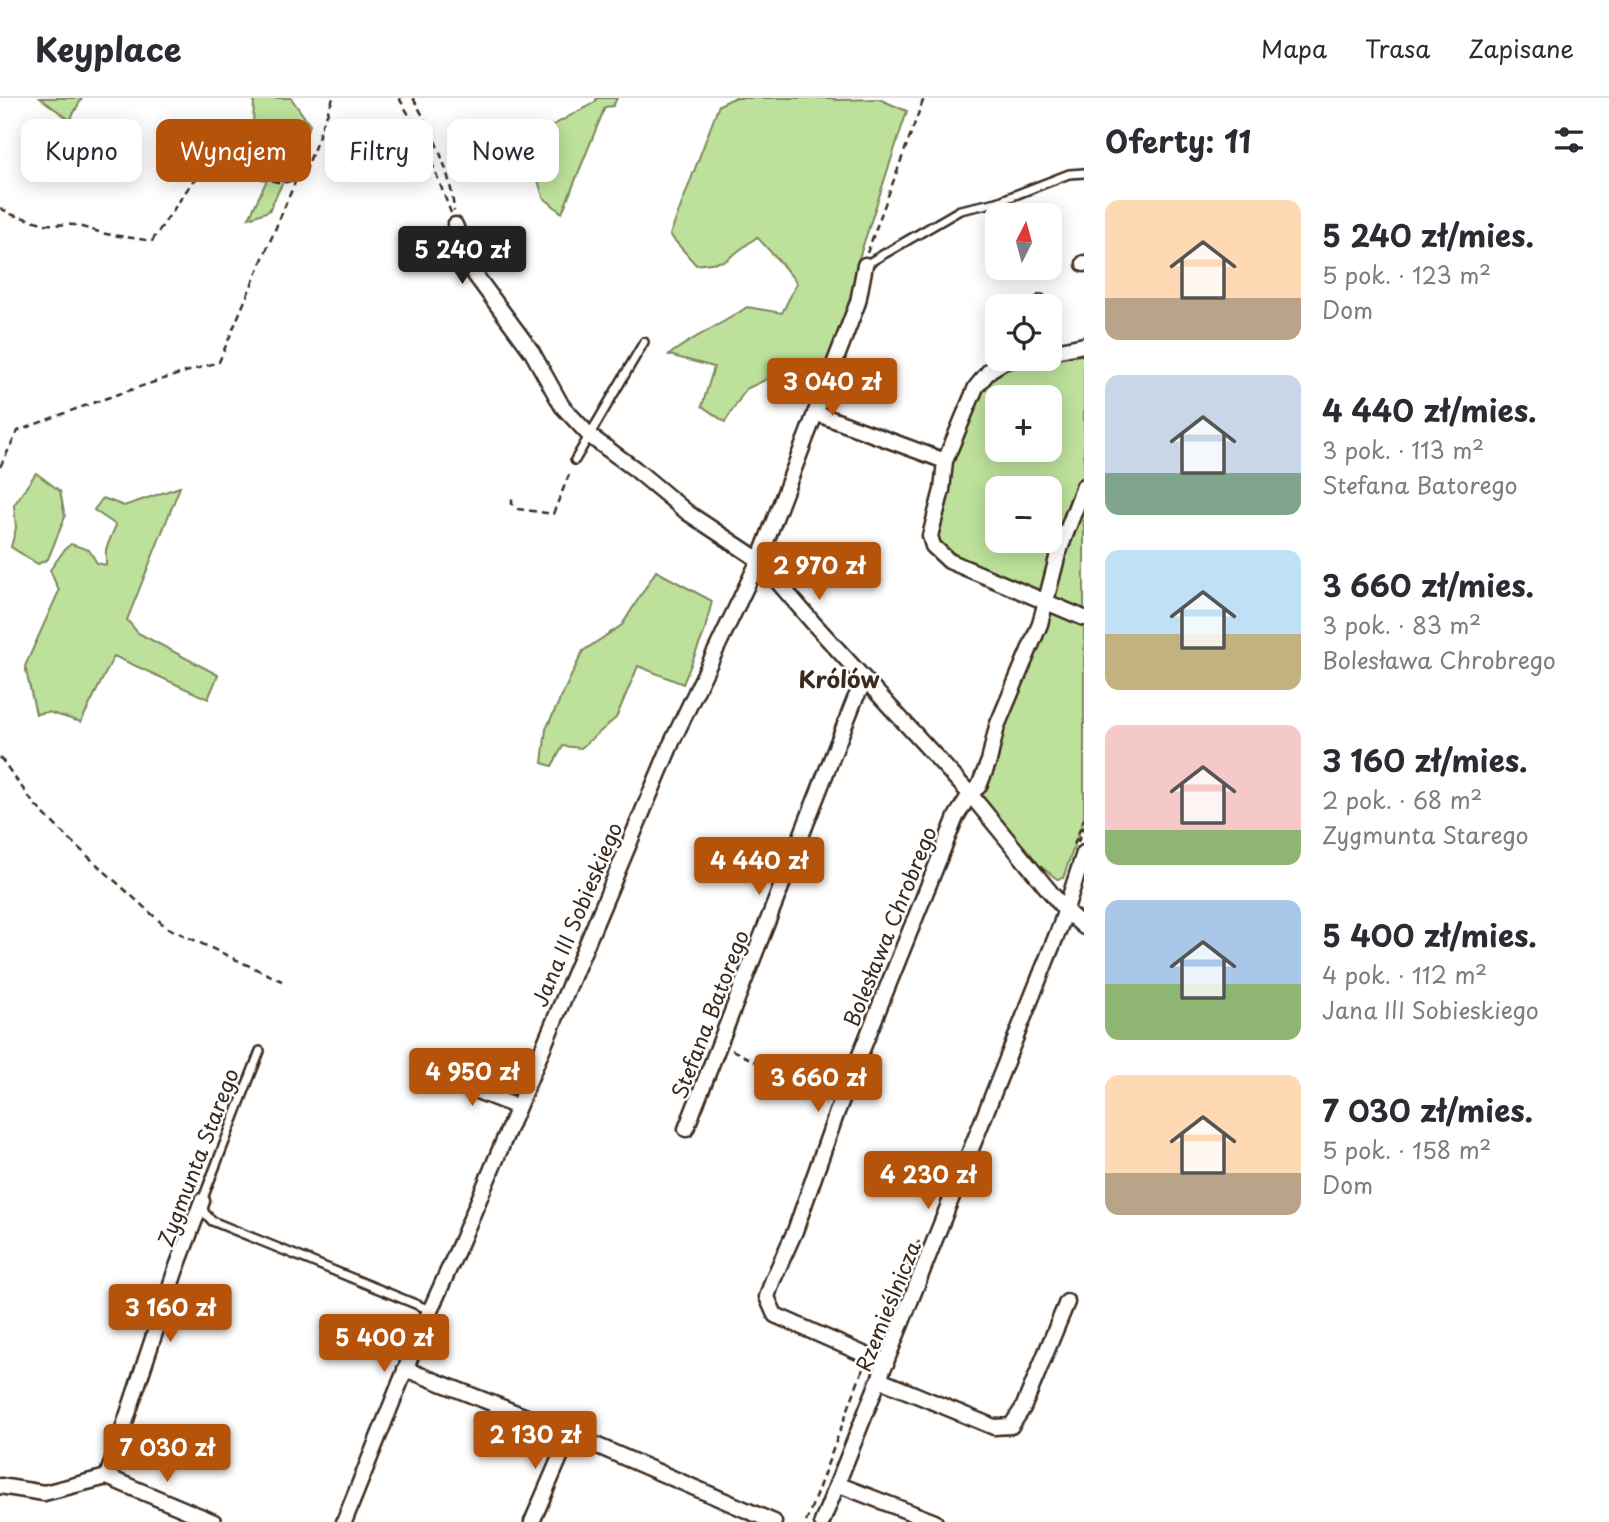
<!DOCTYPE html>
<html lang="pl">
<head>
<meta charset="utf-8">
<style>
	:root { --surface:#fff; --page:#f2f2f3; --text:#2b2b33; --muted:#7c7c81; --line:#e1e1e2; --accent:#b45309 }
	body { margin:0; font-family:"Playpen Sans",sans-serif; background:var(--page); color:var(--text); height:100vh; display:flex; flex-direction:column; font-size:26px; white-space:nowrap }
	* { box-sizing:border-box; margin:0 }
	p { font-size:23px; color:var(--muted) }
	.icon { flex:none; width:38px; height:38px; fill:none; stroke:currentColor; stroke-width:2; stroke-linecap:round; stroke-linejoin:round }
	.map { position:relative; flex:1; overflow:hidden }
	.side { display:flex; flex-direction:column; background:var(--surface); width:525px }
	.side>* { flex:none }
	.top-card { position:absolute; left:21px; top:21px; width:665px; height:63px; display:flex; gap:14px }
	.needle { width:46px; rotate:6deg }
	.buttons { position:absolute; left:985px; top:105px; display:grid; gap:14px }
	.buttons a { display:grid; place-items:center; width:77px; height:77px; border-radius:14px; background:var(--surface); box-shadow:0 4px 18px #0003; font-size:35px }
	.price { position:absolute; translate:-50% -60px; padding:0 16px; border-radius:7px; background:var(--accent); color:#fff; font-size:23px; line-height:46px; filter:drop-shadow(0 2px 4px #0008) }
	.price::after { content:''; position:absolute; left:50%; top:42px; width:21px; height:16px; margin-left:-10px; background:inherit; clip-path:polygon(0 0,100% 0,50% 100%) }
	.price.current { background:#222; color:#fff }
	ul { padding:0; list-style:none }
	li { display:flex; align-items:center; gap:21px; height:175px; padding:0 21px }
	li span { display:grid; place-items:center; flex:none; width:196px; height:140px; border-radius:14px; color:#555 }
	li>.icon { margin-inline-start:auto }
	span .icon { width:84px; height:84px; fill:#fffc; stroke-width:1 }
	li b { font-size:30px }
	h2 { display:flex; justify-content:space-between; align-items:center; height:84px; padding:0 21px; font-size:30px }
	.tag { padding:0 24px; border-radius:14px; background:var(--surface); box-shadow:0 4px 18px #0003; font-size:24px; line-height:63px }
	.tag.current { background:var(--accent); color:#fff }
	header { display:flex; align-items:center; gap:42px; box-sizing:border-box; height:98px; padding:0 35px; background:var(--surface); border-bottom:2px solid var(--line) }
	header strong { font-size:33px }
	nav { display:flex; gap:38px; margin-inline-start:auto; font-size:24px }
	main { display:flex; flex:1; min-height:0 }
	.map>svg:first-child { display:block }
</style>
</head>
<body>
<header>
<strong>Keyplace</strong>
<nav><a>Mapa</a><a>Trasa</a><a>Zapisane</a></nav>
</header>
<main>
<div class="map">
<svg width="1084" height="1424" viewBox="0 0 1084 1424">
	<rect width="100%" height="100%" fill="#fff"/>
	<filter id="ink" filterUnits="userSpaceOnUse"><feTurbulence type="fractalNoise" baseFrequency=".0143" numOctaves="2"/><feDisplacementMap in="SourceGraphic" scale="14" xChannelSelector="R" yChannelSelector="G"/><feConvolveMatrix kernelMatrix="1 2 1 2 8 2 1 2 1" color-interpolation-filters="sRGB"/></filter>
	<g filter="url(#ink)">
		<!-- green -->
		<path fill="#bde19b" stroke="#7c865c" stroke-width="2" fill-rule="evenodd" d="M 40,0 L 82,0 L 70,22 Z
			M 254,0 L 291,0 L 310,27 L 269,113 L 249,120 L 283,48 L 253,30 Z
			M 597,0 L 617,0 L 613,8 L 605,9 L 562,115 L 543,99 L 537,79 L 535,59 L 514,49 L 595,4 Z
			M 734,0 L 831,0 L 837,2 L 879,1 L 907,13 L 856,169 L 852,205 L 812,301 L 767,281 L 746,291 L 725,324 L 702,308 L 714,269 L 669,257 C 693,238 722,227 747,209 L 782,215 L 797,185 L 779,163 L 757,139 L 725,163 L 696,167 L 670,137 L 719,7 Z
			M 1084,257 L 1084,377 L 1058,444 L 1045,495 C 1010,482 960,468 935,439 L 952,359 L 979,290 L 1004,267 L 1033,261 ZM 998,299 L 1050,299 L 1050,352 L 998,352 ZM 998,390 L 1050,390 L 1050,443 L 998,443 Z
			M 36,375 L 60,393 L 65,419 L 48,461 L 38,466 L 11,449 L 16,430 L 14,407 Z
			M 1084,388 L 1084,512 L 1052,498 Z
			M 180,389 L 127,522 L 138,535 L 218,577 L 208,601 L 114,558 L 81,624 L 48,614 L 36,616 L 25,568 L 59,493 L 50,472 L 65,451 L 71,446 L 89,452 L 97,465 L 106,467 L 106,451 L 116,427 L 94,412 L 103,400 L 124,408 Z
			M 656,473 L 712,503 L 704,535 L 683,586 L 638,568 L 616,620 L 581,650 L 563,648 L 552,668 L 542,665 L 546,631 L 583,553 L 622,527 Z
			M 1053,510 L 1084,526 L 1084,720 L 1063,780 L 1057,781 L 1039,767 L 982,701 L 983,692 L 1006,621 Z"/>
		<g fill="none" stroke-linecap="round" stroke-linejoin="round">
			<defs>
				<path id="service" d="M 865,167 L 960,112 L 997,104 L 1069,76 L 1084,75
					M 1041,201 L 1043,208
					M 575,362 L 644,244
					M 260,953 L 202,1103 L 204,1114 L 212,1123 L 430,1212"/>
				<path id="minor" d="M 455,127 L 473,174 L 532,254 L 562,308 L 590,338 L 635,371 L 688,415 L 759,462 L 815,527 L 970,696 L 1065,812 L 1084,829
					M 1084,165 L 1084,166
					M 1050,254 L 1084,247
					M 1015,261 L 1005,263 L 990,272 L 976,289 L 945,363 L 942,392 L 930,438 L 933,448 L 949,463 L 1084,520
					M 815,315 L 945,363
					M 438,978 L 518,1009
					M 686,1031 L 855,601 L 865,583
					M 886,1266 L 775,1217 L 767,1199 L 772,1184 L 795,1133 L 837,1014 L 956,719 L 970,696 L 979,688 L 989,663 L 997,628 L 1040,526 L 1058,456 L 1084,388
					M 405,1271 L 570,1336 L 774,1424
					M 880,1282 L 994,1329 L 1011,1328 L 1023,1310 L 1067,1204
					M 107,1379 L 175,1174 L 202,1103
					M 837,1386 L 935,1424
					M 0,1388 L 44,1395 L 107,1379 L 214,1424
					M 344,1424 L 421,1233 L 461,1144 L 672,644 L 759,462 L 858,204 L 865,167
					M 532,1424 L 570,1336
					M 822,1424 L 1061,826 L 1084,755"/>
			</defs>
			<!-- service casing -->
			<use href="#service" stroke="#3b2a1e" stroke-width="12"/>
			<!-- minor casing -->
			<use href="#minor" stroke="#3b2a1e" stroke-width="19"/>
			<!-- path -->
			<path stroke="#3b2a1e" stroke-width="2.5" stroke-dasharray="7 5" stroke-linecap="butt" d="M 399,0 L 423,41 L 451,115
				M 413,0 C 433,35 451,73 454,113
				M 0,110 L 13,117 L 46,126 L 75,127 L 106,136 L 152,143 L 193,83 L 213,73 L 242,76 L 282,85 L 296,82 L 306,72 L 333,0
				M 867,155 L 924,0
				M 0,369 L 18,333 C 84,307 151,284 219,264 L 296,82
				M 512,401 L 512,406 L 518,411 L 553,416 L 571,372
				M 0,659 L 34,706 L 71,743 L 166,829 L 282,883
				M 1078,744 L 1084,728
				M 1074,747 L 1084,721
				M 732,952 L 774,973 L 826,1006
				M 874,1246 L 919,1143
				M 806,1424 L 863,1271"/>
			<!-- service -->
			<use href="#service" stroke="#fff" stroke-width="7"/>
			<!-- minor -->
			<use href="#minor" stroke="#fff" stroke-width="14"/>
		</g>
	</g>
	<g text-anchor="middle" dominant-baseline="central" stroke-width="5" stroke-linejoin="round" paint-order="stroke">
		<!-- street labels -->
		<g font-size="21" fill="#3b2a1e" stroke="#fff">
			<text transform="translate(576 816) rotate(-67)">Jana III Sobieskiego</text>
			<text transform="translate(889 828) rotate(-68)">Bolesława Chrobrego</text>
			<text transform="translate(709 916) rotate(-69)">Stefana Batorego</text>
			<text transform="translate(197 1059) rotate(-69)">Zygmunta Starego</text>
			<text transform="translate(887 1208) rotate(-68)">Rzemieślnicza</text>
		</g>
		<!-- neighbourhood labels -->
		<g font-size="23" font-weight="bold" fill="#3b2a1e" stroke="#fff">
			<text x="839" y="580">Królów</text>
		</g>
	</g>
</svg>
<div class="buttons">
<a><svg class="needle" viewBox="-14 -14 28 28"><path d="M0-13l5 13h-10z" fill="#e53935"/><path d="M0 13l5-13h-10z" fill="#7c7c81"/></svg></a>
<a><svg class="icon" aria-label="locate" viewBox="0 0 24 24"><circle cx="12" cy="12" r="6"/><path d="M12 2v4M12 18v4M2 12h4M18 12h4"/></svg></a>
<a>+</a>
<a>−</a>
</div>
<b class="price current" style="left:462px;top:188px">5 240 zł</b>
<b class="price" style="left:832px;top:320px">3 040 zł</b>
<b class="price" style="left:819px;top:504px">2 970 zł</b>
<b class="price" style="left:759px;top:799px">4 440 zł</b>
<b class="price" style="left:472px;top:1010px">4 950 zł</b>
<b class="price" style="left:818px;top:1016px">3 660 zł</b>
<b class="price" style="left:928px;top:1113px">4 230 zł</b>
<b class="price" style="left:170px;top:1246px">3 160 zł</b>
<b class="price" style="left:384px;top:1276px">5 400 zł</b>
<b class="price" style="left:535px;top:1373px">2 130 zł</b>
<b class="price" style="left:167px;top:1386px">7 030 zł</b>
<div class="top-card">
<a class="tag">Kupno</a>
<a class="tag current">Wynajem</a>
<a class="tag">Filtry</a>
<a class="tag">Nowe</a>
</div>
</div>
<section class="side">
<h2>Oferty: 11<svg class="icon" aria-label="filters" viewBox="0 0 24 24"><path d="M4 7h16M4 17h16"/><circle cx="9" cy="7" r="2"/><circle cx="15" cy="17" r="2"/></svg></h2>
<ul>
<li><span style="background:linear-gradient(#ffd9b3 70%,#b9a48a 0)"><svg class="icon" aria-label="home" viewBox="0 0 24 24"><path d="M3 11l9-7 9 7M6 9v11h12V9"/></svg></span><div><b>5 240 zł/mies.</b><p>5 pok. · 123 m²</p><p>Dom</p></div></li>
<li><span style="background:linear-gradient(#c9d6e8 70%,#7fa58c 0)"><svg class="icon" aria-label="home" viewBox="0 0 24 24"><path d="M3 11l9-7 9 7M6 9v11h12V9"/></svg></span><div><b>4 440 zł/mies.</b><p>3 pok. · 113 m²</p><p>Stefana Batorego</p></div></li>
<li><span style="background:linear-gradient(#bfe0f5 60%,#c2b280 0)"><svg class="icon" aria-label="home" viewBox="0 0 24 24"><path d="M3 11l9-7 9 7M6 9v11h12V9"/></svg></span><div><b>3 660 zł/mies.</b><p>3 pok. · 83 m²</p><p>Bolesława Chrobrego</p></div></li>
<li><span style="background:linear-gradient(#f6c9c9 75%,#8fb573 0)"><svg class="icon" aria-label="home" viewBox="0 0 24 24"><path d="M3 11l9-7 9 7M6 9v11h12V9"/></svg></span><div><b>3 160 zł/mies.</b><p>2 pok. · 68 m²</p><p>Zygmunta Starego</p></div></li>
<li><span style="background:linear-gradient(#a9c7e8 60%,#8fb573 0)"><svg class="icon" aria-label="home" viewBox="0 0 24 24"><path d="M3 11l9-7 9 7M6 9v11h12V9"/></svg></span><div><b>5 400 zł/mies.</b><p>4 pok. · 112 m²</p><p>Jana III Sobieskiego</p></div></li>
<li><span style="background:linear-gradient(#ffd9b3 70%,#b9a48a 0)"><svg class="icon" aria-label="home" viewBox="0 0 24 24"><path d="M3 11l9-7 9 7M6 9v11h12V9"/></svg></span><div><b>7 030 zł/mies.</b><p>5 pok. · 158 m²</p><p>Dom</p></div></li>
</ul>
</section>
</main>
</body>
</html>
